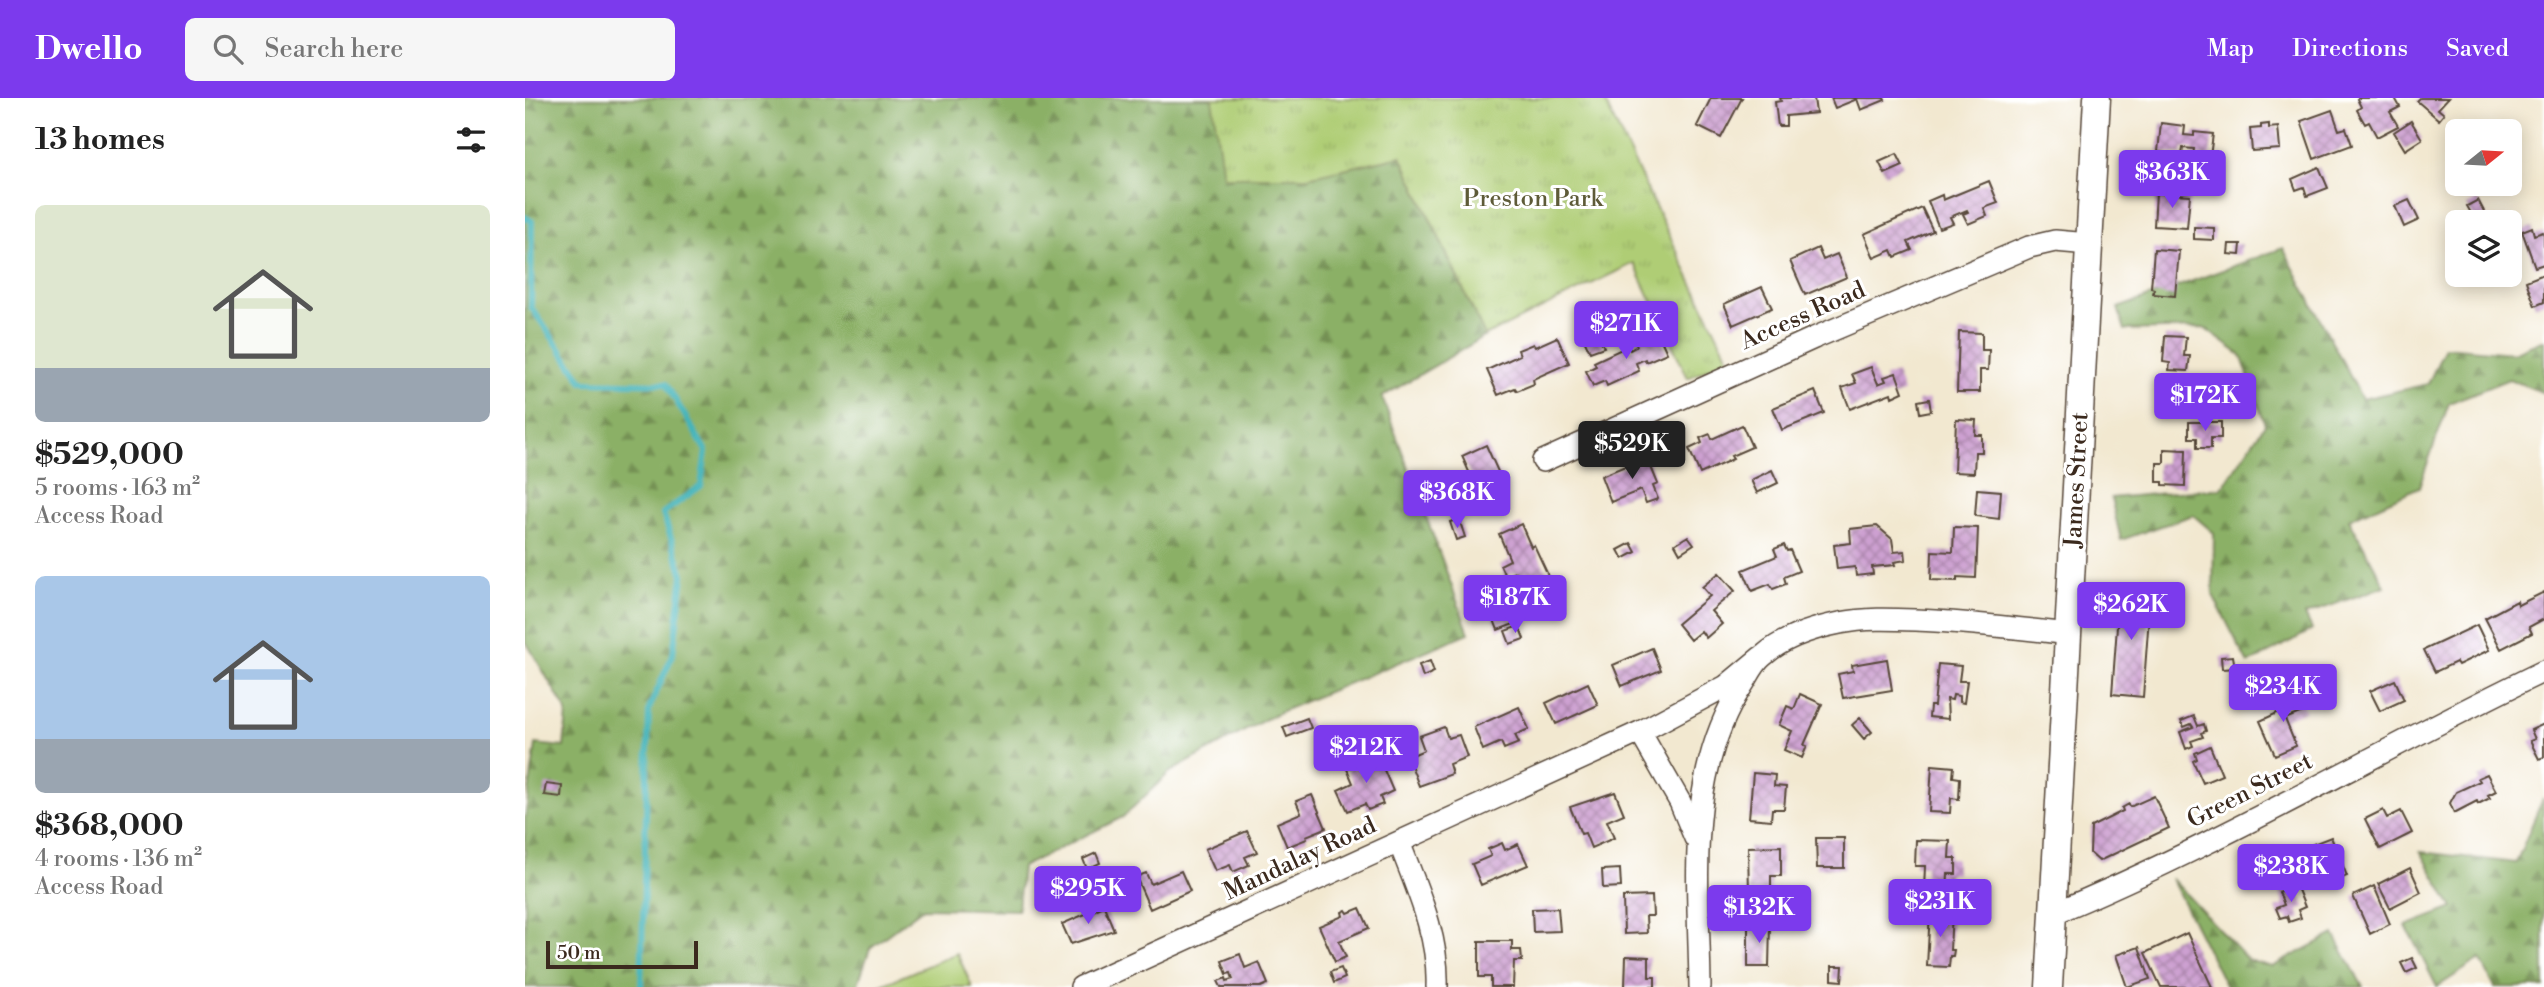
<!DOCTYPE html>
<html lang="en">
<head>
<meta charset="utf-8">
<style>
	:root { --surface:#fff; --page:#f6f6f6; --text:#222; --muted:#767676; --accent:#7c3aed }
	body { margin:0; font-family:"Libre Bodoni",serif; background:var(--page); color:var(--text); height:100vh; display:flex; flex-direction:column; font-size:26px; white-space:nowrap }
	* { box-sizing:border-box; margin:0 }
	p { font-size:23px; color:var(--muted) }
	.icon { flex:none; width:38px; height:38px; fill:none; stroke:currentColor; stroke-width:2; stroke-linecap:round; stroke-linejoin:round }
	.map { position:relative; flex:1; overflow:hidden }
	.drawer { display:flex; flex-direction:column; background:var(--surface); width:525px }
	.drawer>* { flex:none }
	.needle { width:46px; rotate:72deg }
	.buttons { position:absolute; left:1920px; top:21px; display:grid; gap:14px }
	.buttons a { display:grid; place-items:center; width:77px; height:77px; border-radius:10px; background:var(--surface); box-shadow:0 4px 18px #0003; font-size:35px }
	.scale { position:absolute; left:21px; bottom:18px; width:152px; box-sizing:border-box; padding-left:7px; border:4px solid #3b2a1e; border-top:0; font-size:19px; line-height:24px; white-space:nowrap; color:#3b2a1e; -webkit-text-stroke:5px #fff; paint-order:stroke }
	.price { position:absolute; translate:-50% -60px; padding:0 16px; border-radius:7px; background:var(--accent); color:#fff; font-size:23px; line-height:46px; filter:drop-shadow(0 2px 4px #0008) }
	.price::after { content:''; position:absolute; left:50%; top:42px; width:21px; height:16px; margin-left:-10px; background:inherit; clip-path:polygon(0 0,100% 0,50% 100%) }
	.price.selected { background:#222; color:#fff }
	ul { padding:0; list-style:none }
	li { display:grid; align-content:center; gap:14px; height:371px; padding:0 35px }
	li span { display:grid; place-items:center; height:217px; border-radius:10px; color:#555 }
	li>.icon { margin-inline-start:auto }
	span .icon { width:126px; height:126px; fill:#fffc; stroke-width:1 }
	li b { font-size:30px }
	h2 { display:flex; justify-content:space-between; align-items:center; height:84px; padding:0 35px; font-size:30px }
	header { display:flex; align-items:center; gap:42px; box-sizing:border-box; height:98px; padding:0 35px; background:var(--accent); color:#fff }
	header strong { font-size:33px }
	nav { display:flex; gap:38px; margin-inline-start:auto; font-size:24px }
	.search { width:490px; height:63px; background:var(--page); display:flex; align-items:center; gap:18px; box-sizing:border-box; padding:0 24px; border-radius:10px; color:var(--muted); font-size:26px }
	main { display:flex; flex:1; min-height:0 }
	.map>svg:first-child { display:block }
</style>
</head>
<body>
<header>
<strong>Dwello</strong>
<div class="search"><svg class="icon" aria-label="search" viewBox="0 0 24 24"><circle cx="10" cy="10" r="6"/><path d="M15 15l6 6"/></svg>Search here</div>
<nav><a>Map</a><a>Directions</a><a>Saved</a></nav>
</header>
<main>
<section class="drawer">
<h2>13 homes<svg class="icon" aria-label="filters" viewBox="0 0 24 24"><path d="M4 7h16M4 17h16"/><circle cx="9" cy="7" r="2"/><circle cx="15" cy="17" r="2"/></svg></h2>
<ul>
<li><span style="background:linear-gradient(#dfe7d0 75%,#9aa5b1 0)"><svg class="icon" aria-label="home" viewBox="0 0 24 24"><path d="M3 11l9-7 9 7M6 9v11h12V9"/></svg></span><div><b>$529,000</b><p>5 rooms · 163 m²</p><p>Access Road</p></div></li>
<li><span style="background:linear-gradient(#a9c7e8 75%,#9aa5b1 0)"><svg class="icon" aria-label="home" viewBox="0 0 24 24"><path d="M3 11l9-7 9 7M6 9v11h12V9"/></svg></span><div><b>$368,000</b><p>4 rooms · 136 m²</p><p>Access Road</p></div></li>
</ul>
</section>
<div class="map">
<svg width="2019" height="889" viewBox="0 0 2019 889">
	<defs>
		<pattern id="forest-firs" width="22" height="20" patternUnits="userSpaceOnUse" patternTransform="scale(1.75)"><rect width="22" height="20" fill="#8bb066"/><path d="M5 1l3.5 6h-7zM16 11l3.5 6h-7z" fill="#738f53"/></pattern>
		<pattern id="park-tufts" width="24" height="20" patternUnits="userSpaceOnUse" patternTransform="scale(1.75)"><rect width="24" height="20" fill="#afcd75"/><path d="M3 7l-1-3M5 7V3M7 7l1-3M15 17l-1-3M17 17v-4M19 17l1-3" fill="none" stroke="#97b065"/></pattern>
		<pattern id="building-cross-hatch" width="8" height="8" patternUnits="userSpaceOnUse" patternTransform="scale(1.75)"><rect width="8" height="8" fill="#cda0d1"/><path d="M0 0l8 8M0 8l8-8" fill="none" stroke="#a883a9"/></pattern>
	</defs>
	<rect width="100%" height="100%" fill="#fff"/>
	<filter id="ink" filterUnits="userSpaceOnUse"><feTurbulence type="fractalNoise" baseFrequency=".0143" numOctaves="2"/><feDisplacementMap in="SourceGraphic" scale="14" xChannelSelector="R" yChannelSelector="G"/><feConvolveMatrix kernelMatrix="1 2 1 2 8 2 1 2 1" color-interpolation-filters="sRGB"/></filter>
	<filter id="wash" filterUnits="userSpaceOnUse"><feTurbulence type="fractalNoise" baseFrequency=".00686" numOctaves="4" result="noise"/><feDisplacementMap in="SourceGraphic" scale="28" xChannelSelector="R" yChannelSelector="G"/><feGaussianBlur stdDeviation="1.57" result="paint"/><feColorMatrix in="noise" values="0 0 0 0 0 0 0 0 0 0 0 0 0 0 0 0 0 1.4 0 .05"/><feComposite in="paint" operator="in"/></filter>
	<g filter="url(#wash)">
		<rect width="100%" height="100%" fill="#f2e8d0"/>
		<!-- forest -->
		<path fill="url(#forest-firs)" stroke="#636d42" stroke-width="2" d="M 0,0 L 687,0 L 699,79 L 782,79 L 876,58 L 960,238 L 857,299 L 944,535 L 750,616 L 645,674 L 598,719 L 497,769 L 493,812 L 398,810 L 345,850 L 332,889 L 0,889 L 0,720 L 11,646 L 39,649 L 42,614 L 0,542 Z
			M 1758,150 L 1837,301 L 1903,286 L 1920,249 L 1988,255 L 2019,242 L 2019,295 L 1984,281 L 1924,305 L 1894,389 L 1824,421 L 1860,488 L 1780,517 L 1787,532 L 1723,566 L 1688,497 L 1689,435 L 1668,417 L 1596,442 L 1586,400 L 1697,390 L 1740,326 L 1716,257 L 1679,230 L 1600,232 L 1593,210 Z
			M 2018,700 L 2019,889 L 1970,889 L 1955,861 L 1912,889 L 1881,828 L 1928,810 L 1896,754 L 1991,765 Z
			M 1646,780 L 1723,862 L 1747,869 L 1809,836 L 1838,889 L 1701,889 Z"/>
		<!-- park -->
		<path fill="url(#park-tufts)" stroke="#757c4a" stroke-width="2" d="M 687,0 L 1078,0 L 1204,261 L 1163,280 L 1109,165 L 960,238 L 876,58 L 782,79 L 698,79 Z"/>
		<!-- pitch -->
		<path fill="#afcd75" stroke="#757c4a" stroke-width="2" d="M 432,855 L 447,889 L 352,889 Z"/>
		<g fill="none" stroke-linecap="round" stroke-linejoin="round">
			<!-- stream -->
			<path stroke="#44b4ba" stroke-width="6" d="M 0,119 L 7,123 L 6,209 L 58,284 L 141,286 L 181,353 L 176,388 L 138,415 L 158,477 L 148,556 L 124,611 L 116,889"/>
		</g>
		<g id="blocks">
			<!-- building -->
			<path fill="url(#building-cross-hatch)" d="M 1186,0 L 1217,0 L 1196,40 L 1172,28 Z
				M 1255,0 L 1289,0 L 1291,15 L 1261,18 L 1261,28 L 1253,28 L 1250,4 L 1256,3 Z
				M 1306,0 L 1359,0 L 1360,2 L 1336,12 L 1332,1 L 1310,10 Z
				M 1834,0 L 1870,0 L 1875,9 L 1865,14 L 1873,28 L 1852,39 L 1844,24 L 1840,26 L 1832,12 L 1836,9 L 1832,1 Z
				M 1895,0 L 1923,0 L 1913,11 L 1919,16 L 1914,22 L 1892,3 Z
				M 1807,12 L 1814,32 L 1821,30 L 1827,47 L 1789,61 L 1776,23 Z
				M 1886,23 L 1897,41 L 1880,52 L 1869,34 Z
				M 1636,25 L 1660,28 L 1659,37 L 1669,38 L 1669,34 L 1688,36 L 1685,59 L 1668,58 L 1669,51 L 1658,50 L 1657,57 L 1633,54 Z
				M 1744,26 L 1744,30 L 1753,29 L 1755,51 L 1727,53 L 1725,31 L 1736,30 L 1736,27 Z
				M 1372,56 L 1378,68 L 1360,76 L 1354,64 Z
				M 1681,66 L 1693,67 L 1692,83 L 1680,81 Z
				M 1794,69 L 1803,90 L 1782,98 L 1779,89 L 1771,92 L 1767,81 Z
				M 1464,83 L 1473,105 L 1459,110 L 1462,118 L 1443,126 L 1438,116 L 1443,114 L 1442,112 L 1425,119 L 1428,125 L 1414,130 L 1403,103 L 1417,97 L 1418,102 Z
				M 1631,95 L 1665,97 L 1662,130 L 1629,128 Z
				M 1884,102 L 1894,122 L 1879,129 L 1870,108 Z
				M 1953,102 L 1963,121 L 1957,124 L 1951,124 L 1942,108 Z
				M 1397,110 L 1408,133 L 1383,144 L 1387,152 L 1370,159 L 1367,152 L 1349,160 L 1339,136 Z
				M 1669,129 L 1689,130 L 1689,142 L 1669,141 Z
				M 2007,129 L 2009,137 L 2018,134 L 2019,137 L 2019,166 L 2010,169 L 1997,133 Z
				M 1704,146 L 1716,146 L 1715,157 L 1703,156 Z
				M 1293,150 L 1298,162 L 1312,156 L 1322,179 L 1280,197 L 1265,163 Z
				M 1629,151 L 1654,153 L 1650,198 L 1628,196 L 1629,191 L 1626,190 Z
				M 2019,176 L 2019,204 L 2010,208 L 2001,183 Z
				M 1237,189 L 1247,210 L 1208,227 L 1199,206 Z
				M 1071,233 L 1079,249 L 1065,254 L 1058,239 Z
				M 1132,233 L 1142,255 L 1121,264 L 1120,261 L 1111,265 L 1114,273 L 1082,288 L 1080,283 L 1068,288 L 1061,273 L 1071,268 L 1069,264 L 1103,248 L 1105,252 L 1112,248 L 1110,243 Z
				M 1434,234 L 1457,235 L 1457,252 L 1464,252 L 1463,272 L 1455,272 L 1455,294 L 1432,294 Z
				M 1640,238 L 1661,239 L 1659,258 L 1665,258 L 1663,273 L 1644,272 L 1645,265 L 1638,264 Z
				M 1032,239 L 1044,265 L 1008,281 L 1009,286 L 992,293 L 990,290 L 973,297 L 962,272 L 995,257 L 993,252 L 1008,246 L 1010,249 Z
				M 1346,269 L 1353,286 L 1361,283 L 1359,279 L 1371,275 L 1378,294 L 1367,299 L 1366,295 L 1325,311 L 1317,290 L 1331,285 L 1327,276 Z
				M 1290,293 L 1299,315 L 1257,332 L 1248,310 Z
				M 1404,301 L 1406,313 L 1395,315 L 1393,303 Z
				M 1431,321 L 1451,322 L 1450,337 L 1457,337 L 1457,354 L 1450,354 L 1449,375 L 1429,374 Z
				M 1664,324 L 1696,324 L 1696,340 L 1686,340 L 1686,350 L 1672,350 L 1672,340 L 1664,340 Z
				M 1217,327 L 1227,349 L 1206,358 L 1208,361 L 1175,376 L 1164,351 L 1177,345 L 1175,340 L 1185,336 L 1187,341 Z
				M 961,347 L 975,378 L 971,380 L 980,399 L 959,408 L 937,358 Z
				M 1639,351 L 1661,352 L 1660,388 L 1638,387 L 1638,384 L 1632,384 L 1632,365 L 1639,365 Z
				M 1122,359 L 1133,386 L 1128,388 L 1133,401 L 1121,405 L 1116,392 L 1086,404 L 1076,378 Z
				M 1247,372 L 1253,385 L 1232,395 L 1226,382 Z
				M 1452,391 L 1476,393 L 1474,421 L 1450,418 Z
				M 934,421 L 940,439 L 931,442 L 925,424 Z
				M 996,426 L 1006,449 L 1009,447 L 1023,477 L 997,488 L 990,474 L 980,478 L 975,467 L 985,462 L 974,436 Z
				M 1352,428 L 1367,441 L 1369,454 L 1380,453 L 1381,462 L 1369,464 L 1370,467 L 1347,469 L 1348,476 L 1331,478 L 1330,469 L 1312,471 L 1309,447 L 1326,445 L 1325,431 Z
				M 1429,429 L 1453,430 L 1451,480 L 1432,479 L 1432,483 L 1406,482 L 1407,453 L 1428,454 Z
				M 1163,438 L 1169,446 L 1155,455 L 1150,446 Z
				M 1106,445 L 1111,454 L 1098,461 L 1093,452 Z
				M 1259,447 L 1262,453 L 1265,452 L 1274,473 L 1259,479 L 1261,486 L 1248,491 L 1245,486 L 1227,493 L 1218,472 L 1252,458 L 1249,451 Z
				M 1194,475 L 1210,493 L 1186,513 L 1197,526 L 1181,540 L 1176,533 L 1165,542 L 1152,526 L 1185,498 L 1177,489 Z
				M 1595,488 L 1626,491 L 1618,599 L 1587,596 Z
				M 2019,494 L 2019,521 L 2004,529 L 2007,535 L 1976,551 L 1960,520 L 1992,503 L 1993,507 Z
				M 974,511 L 977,519 L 985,516 L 989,526 L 973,532 L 966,514 Z
				M 1952,527 L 1964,552 L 1933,567 L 1931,564 L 1910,574 L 1899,552 Z
				M 994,528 L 999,541 L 985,546 L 980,533 Z
				M 1127,550 L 1136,572 L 1097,588 L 1088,567 Z
				M 1708,558 L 1710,570 L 1697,571 L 1696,559 Z
				M 1362,561 L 1367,592 L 1318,600 L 1313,576 L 1328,573 L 1327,567 Z
				M 905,563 L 909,574 L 898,579 L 894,567 Z
				M 1413,566 L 1436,568 L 1434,583 L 1442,583 L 1439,605 L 1434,604 L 1434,598 L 1428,597 L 1427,602 L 1422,601 L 1423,621 L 1404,619 L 1405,608 L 1409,608 Z
				M 1870,582 L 1879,602 L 1855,613 L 1845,593 Z
				M 1063,585 L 1073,607 L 1031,626 L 1021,605 Z
				M 1771,591 L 1780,613 L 1760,621 L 1771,648 L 1750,657 L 1735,623 L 1763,610 L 1758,598 Z
				M 1275,596 L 1297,606 L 1279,647 L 1282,648 L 1277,660 L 1259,652 L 1267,633 L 1254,627 L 1262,608 L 1269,611 Z
				M 994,609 L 1004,631 L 990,637 L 994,645 L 979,651 L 976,644 L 958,652 L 949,629 Z
				M 1669,618 L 1673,628 L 1679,626 L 1681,633 L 1676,635 L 1678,639 L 1666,643 L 1668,648 L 1661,651 L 1655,634 L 1668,629 L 1666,626 L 1659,629 L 1656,623 Z
				M 782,620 L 786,630 L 762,639 L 758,629 Z
				M 1335,620 L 1347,634 L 1339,641 L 1327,627 Z
				M 2019,626 L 2019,659 L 2014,661 L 2005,643 L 2010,641 L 2006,632 Z
				M 919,629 L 923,640 L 934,637 L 942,659 L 924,666 L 927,676 L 894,688 L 883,659 L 899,652 L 894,638 Z
				M 1685,648 L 1697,677 L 1678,685 L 1668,663 L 1672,661 L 1670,655 Z
				M 853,658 L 868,693 L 855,699 L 858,706 L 843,712 L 840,706 L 823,713 L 813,692 L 828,685 L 822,671 Z
				M 1407,667 L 1429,669 L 1428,679 L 1435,680 L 1434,701 L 1426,700 L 1425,715 L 1404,714 Z
				M 1228,675 L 1250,677 L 1249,688 L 1261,689 L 1259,711 L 1247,711 L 1246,722 L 1224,720 Z
				M 1962,676 L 1971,693 L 1963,697 L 1965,700 L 1953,706 L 1952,703 L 1929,715 L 1925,705 L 1931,694 L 1955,683 L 1953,680 Z
				M 21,686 L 37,688 L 36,699 L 19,697 Z
				M 1090,694 L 1099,716 L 1082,723 L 1089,740 L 1066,750 L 1060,735 L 1056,736 L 1045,709 Z
				M 787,697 L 801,730 L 781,738 L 782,741 L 762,749 L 752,725 L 776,715 L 771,703 Z
				M 1629,698 L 1644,730 L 1574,763 L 1565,755 L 1566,729 L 1598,713 L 1597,710 L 1604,706 L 1605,709 Z
				M 1858,712 L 1862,720 L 1876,713 L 1887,735 L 1855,751 L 1840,721 Z
				M 722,733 L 732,754 L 720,759 L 724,767 L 708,774 L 705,767 L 690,773 L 680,751 Z
				M 1806,739 L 1822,778 L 1810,783 L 1806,775 L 1800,777 L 1804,786 L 1795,789 L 1792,782 L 1786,784 L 1777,761 L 1792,755 L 1788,746 Z
				M 1291,740 L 1319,740 L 1319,770 L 1292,770 Z
				M 1391,742 L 1425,743 L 1424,760 L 1431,760 L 1431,776 L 1423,776 L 1422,793 L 1399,792 L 1400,768 L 1390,768 Z
				M 977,745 L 980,752 L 993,746 L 1003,767 L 956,787 L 947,766 L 966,758 L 963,751 Z
				M 1256,748 L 1256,778 L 1246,778 L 1246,794 L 1224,795 L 1223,749 Z
				M 571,755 L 575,765 L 562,771 L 558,761 Z
				M 1885,770 L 1896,794 L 1865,810 L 1853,786 Z
				M 1095,771 L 1096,789 L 1078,790 L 1077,772 Z
				M 656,773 L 665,793 L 625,811 L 611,779 L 621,775 L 626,786 Z
				M 1771,787 L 1780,809 L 1773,812 L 1776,820 L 1764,824 L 1762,818 L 1755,820 L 1751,810 L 1759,807 L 1754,794 Z
				M 1849,788 L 1865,826 L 1845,836 L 1828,798 Z
				M 1127,798 L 1128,818 L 1121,818 L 1122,835 L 1099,836 L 1098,799 Z
				M 579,808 L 589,832 L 546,846 L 537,826 Z
				M 835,810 L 844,830 L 814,843 L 821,859 L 810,864 L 794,828 L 818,818 L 817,814 L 821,812 L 823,815 Z
				M 1033,810 L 1035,833 L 1008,834 L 1007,811 Z
				M 1405,813 L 1427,814 L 1425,852 L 1429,852 L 1428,858 L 1425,858 L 1424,869 L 1402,868 Z
				M 1223,826 L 1245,826 L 1244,869 L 1223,869 Z
				M 1662,835 L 1687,889 L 1636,889 L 1620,855 Z
				M 954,843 L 987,843 L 987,852 L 996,852 L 997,863 L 989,863 L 988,889 L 966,889 L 966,879 L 954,879 Z
				M 1614,849 L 1625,881 L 1602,889 L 1591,857 Z
				M 715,856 L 720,870 L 734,864 L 743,886 L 736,889 L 696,889 L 693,883 L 701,880 L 702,883 L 708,881 L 706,875 L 702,876 L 697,863 Z
				M 1101,858 L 1124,859 L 1124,879 L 1130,879 L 1130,889 L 1100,889 Z
				M 1887,860 L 1892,870 L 1881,875 L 1876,865 Z
				M 1307,868 L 1318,868 L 1317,883 L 1307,882 Z
				M 816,870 L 820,880 L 809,885 L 805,874 Z"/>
		</g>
	</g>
	<g filter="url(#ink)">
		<use href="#blocks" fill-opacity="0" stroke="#564639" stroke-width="2"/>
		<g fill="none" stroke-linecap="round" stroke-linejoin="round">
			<defs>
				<path id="minor" d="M 1018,363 L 1289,240 L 1504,149 L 1530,143 L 1564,146
					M 1115,634 L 1155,704 L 1170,740
					M 874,744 C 892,791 914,838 912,889
					M 1527,816 C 1696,746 1854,652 2019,573
					M 556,889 L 1115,634 L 1201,588 L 1236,559
					M 1175,889 C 1174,788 1159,677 1217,588 C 1223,579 1229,565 1238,558 C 1258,540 1289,530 1315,525 C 1340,520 1365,521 1390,522 C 1441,524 1492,530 1544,536"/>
				<path id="major" d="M 1524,889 L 1572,0"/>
			</defs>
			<!-- minor casing -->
			<use href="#minor" stroke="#564639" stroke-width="24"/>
			<!-- major casing -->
			<use href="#major" stroke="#564639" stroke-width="29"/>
			<!-- minor -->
			<use href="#minor" stroke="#fff" stroke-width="21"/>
			<!-- major -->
			<use href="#major" stroke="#fff" stroke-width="26"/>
		</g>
	</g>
	<g text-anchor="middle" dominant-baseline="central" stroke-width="6" stroke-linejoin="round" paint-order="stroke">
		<!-- park labels -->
		<g font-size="24" fill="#5e5b38" stroke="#fff">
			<text x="1008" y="101">Preston Park</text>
		</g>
		<!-- street labels -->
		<g font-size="24" fill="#3b2a1e" stroke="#fff">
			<text transform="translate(1278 218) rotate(-24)">Access Road</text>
			<text transform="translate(1552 382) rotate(-87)">James Street</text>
			<text transform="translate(1725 693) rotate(-27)">Green Street</text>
			<text transform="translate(775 761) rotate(-25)">Mandalay Road</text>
		</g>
	</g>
</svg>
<div class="buttons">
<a><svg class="needle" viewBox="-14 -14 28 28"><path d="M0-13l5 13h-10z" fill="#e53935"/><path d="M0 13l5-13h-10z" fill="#767676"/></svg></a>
<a><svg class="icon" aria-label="layers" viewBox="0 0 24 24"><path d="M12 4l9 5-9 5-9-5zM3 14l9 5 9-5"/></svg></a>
</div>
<div class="scale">50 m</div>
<b class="price" style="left:1647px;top:112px">$363K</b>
<b class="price" style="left:1101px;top:263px">$271K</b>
<b class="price" style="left:1680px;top:335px">$172K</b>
<b class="price selected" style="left:1107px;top:383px">$529K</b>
<b class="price" style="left:932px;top:432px">$368K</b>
<b class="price" style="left:990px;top:537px">$187K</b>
<b class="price" style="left:1606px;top:544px">$262K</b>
<b class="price" style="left:1758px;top:626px">$234K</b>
<b class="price" style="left:841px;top:687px">$212K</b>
<b class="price" style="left:1766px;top:806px">$238K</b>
<b class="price" style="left:563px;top:828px">$295K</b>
<b class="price" style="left:1415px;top:841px">$231K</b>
<b class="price" style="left:1234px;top:847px">$132K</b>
</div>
</main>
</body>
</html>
